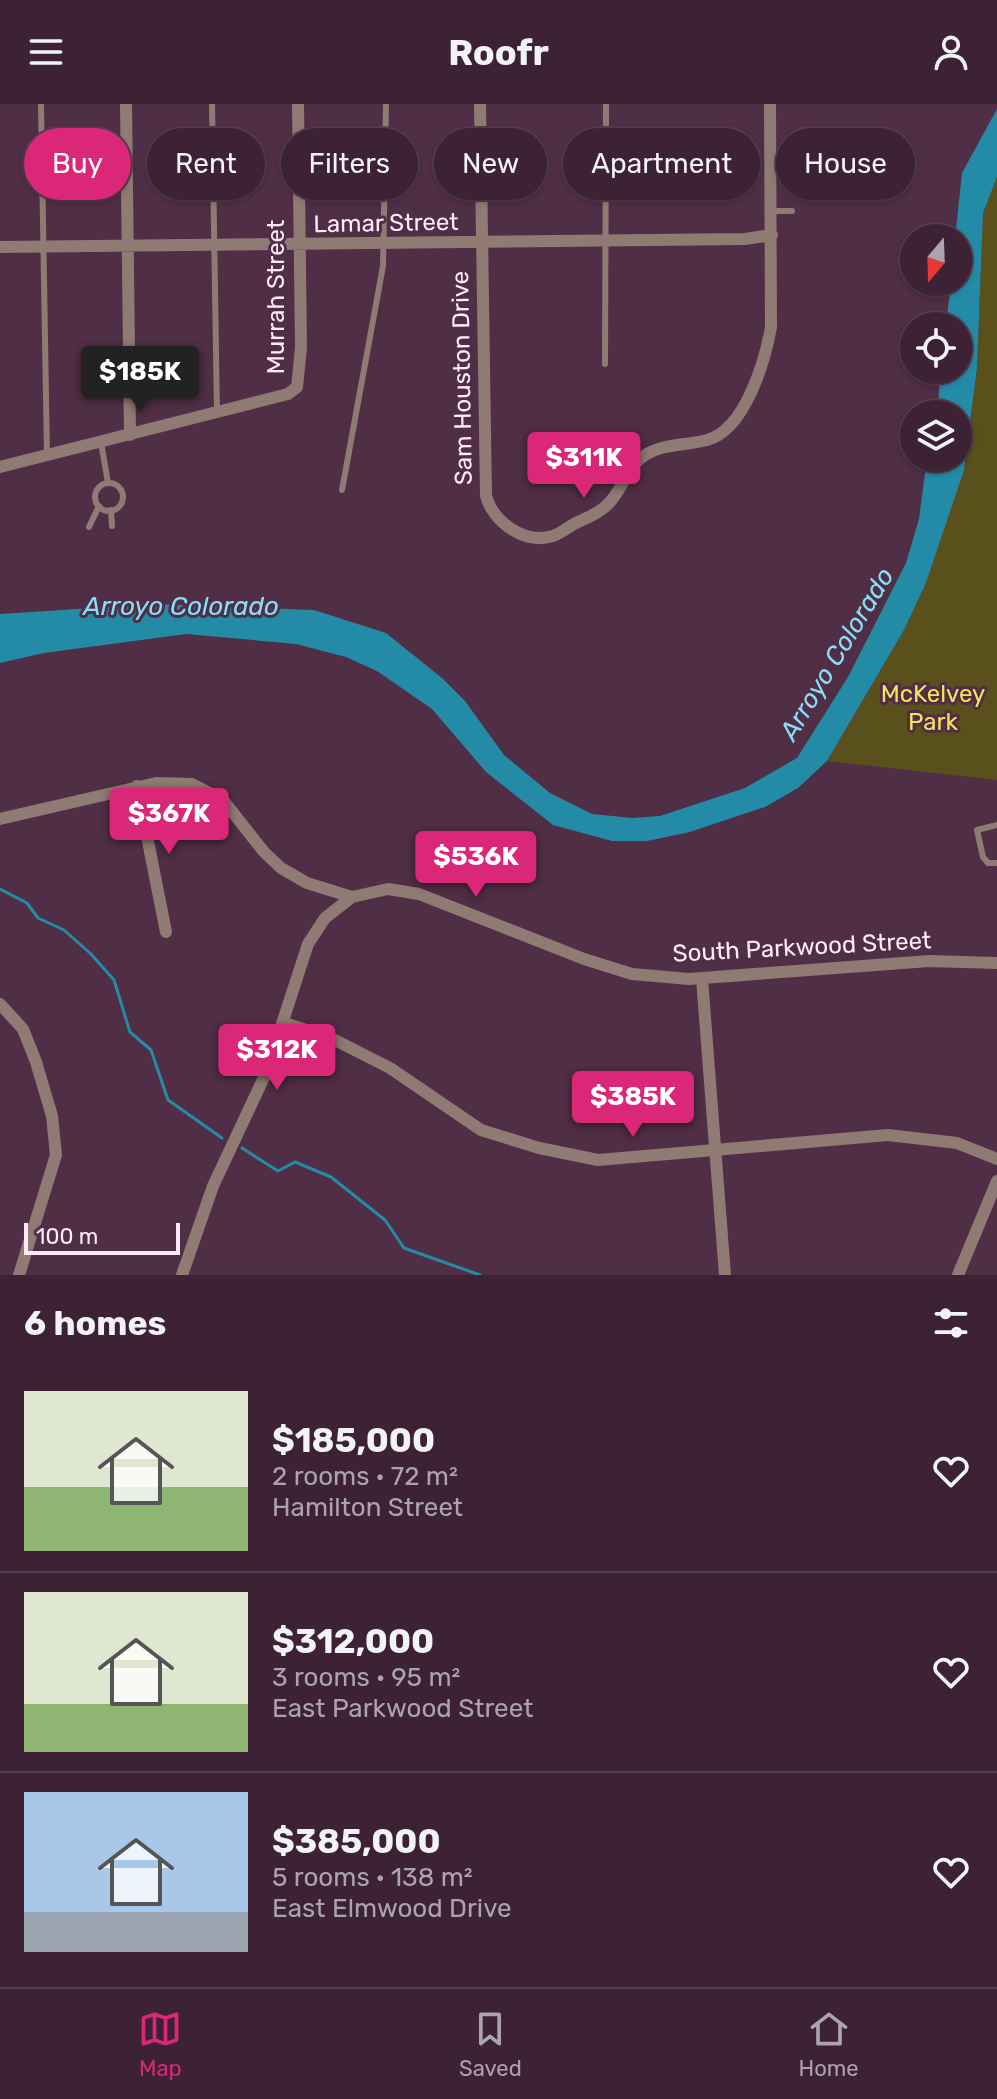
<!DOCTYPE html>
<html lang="en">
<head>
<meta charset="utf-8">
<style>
	:root { --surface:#3c2234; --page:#432a3c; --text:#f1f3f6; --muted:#aca4ac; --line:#553f4f; --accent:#db2777 }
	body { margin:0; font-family:Rubik,sans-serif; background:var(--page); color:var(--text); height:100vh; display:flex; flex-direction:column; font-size:30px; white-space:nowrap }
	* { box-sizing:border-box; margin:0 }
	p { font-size:26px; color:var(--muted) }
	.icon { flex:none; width:44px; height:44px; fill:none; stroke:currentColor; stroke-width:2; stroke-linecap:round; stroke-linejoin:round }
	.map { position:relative; height:1171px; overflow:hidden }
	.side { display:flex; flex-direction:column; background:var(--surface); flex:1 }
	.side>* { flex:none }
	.hud { position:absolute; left:24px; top:24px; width:950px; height:72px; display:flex; gap:16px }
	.needle { width:52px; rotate:199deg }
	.controls { position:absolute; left:900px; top:120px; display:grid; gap:16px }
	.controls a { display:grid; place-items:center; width:72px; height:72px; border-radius:50%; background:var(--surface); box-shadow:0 2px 6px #0004,0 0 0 2px var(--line); font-size:40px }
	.scale { position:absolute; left:24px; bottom:20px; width:156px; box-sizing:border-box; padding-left:8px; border:4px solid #ffe9f7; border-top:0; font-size:22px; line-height:28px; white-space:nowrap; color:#ffe9f7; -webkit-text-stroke:6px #502e45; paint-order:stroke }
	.price { position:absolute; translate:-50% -68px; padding:0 18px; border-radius:8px; background:var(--accent); color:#fff; font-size:26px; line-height:52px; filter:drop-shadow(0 2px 4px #0008) }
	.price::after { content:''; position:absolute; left:50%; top:48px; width:24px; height:18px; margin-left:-12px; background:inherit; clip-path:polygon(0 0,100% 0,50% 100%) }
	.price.on { background:#222; color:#fff }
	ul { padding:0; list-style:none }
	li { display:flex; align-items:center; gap:24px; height:200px; padding:0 24px }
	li+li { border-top:2px solid var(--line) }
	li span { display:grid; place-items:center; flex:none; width:224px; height:160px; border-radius:0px; color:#555 }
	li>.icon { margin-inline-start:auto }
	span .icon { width:96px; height:96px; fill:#fffc; stroke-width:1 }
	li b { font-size:34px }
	h2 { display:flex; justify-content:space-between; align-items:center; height:96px; padding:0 24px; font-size:34px }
	.chip { padding:0 28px; border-radius:36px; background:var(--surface); box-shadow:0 2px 6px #0004,0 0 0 2px var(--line); font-size:28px; line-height:72px }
	.chip.on { background:var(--accent); color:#fff }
	header { display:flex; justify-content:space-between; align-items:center; height:104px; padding:0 24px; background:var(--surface); font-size:36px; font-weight:700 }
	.tabs { display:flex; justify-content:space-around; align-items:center; height:112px; border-top:2px solid var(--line); background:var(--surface); font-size:22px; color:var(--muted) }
	.tabs a { display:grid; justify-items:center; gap:4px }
	.tabs .on { color:var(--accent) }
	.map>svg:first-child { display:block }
</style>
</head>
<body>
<header><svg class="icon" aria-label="menu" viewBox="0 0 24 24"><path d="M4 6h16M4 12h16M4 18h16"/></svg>Roofr<svg class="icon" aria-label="person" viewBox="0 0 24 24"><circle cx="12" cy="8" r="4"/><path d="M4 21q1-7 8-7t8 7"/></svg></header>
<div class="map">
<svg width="997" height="1171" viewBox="0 0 997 1171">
	<rect width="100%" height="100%" fill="#502e45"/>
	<!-- green -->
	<path fill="#5a501b" d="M 997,73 L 997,676 L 827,657 L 904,526 L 926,479 L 965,362 L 977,264 L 983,109 Z"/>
	<!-- water -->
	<path fill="#248ba6" d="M 997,5 L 997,73 L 983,109 L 977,264 L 964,366 L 926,479 L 904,526 L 827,657 L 798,684 L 765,703 L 690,728 L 647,737 L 612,737 L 553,721 L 486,668 L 432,605 L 377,567 L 346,553 L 296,540 L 186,530 L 44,549 L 0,559 L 0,510 L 156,500 L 314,506 L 386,529 L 442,574 L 465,597 L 504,651 L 550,689 L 592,710 L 633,714 L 660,712 L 745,684 L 797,654 L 848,573 L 906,459 L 919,415 L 927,354 L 958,354 L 958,310 L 937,310 L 941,266 L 958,266 L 958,222 L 946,222 L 951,178 L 958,178 L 958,134 L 955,134 L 962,69 Z"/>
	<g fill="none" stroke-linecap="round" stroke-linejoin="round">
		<!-- stream -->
		<path stroke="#248ba6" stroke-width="3" d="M 0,785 L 27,799 L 38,814 L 64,826 L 91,850 L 114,876 L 130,928 L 151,946 L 168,996 L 222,1034
			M 242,1044 L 278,1067 L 295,1058 L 331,1073 L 385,1116 L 404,1144 L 480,1171"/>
		<!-- service -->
		<path stroke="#907b74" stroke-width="6" d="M 41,0 L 47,352
			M 212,0 L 217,309
			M 772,107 L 792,107
			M 605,260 L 606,0
			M 101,338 L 108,379
			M95 393a14 14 0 1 1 28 0a14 14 0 1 1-28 0Z
			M 342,386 L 383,162 L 386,0
			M 111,406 L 112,422
			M 89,423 L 99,402
			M 997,721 L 977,726 L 983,753 L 988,759 L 997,759"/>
		<!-- minor -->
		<path stroke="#907b74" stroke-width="12" d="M 126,0 L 130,331
			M 480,0 L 486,392 C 493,418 525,441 553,432 C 561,429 567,424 574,420 C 586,414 596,411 606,402 C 622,388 625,366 642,353 C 662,339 684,342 707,336 C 745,326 765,257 771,223 L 770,0
			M 0,143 L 745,135 L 772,131
			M 0,363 L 288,290 L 297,283 L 301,244 L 298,0
			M 137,682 L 166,828
			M 0,715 L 156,679 L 192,680 L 223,696 L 264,748 L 281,764 L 307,779 L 352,793 L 388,785 L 419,790 L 584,855 L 632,870 L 689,875 L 929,857 L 997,859
			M 702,875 L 725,1171
			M 0,900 L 23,925 L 36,958 L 52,1012 L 56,1051 L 19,1171
			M 284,919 L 329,933 L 390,964 L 481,1026 L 539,1044 L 598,1056 L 888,1031 L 957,1039 L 997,1055
			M 182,1171 L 213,1082 L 266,969 L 308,840 L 325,814 L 352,793
			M 958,1171 L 997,1077"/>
	</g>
	<g text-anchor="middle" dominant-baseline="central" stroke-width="6" stroke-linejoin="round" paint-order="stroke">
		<!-- street labels -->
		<g font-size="24" fill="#ffe9f7" stroke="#502e45">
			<text transform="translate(386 119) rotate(-1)">Lamar Street</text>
			<text transform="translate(276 193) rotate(-90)">Murrah Street</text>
			<text transform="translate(462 274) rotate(-91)">Sam Houston Drive</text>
			<text transform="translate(802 843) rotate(-3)">South Parkwood Street</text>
		</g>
		<!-- park labels -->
		<g font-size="24" fill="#f8e15d" stroke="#502e45">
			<text x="933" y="590">McKelvey<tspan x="933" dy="28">Park</tspan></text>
		</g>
		<!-- water labels -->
		<g font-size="26" font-style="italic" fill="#87def8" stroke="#502e45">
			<text x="181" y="502">Arroyo Colorado</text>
			<text transform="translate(837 550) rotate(-59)">Arroyo Colorado</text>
		</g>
	</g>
</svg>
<div class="controls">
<a><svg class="needle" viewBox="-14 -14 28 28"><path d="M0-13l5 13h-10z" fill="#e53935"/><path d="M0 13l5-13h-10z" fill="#aca4ac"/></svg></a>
<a><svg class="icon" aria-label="locate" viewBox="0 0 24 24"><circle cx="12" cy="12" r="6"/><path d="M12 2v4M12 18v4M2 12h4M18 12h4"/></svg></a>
<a><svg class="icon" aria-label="layers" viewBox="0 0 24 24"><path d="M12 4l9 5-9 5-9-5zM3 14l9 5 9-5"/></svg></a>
</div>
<div class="scale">100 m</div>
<b class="price on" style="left:140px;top:310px">$185K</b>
<b class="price" style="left:584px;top:396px">$311K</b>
<b class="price" style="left:169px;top:752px">$367K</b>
<b class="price" style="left:476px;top:795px">$536K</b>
<b class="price" style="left:277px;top:988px">$312K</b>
<b class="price" style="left:633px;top:1035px">$385K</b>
<div class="hud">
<a class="chip on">Buy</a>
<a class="chip">Rent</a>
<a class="chip">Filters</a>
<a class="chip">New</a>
<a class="chip">Apartment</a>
<a class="chip">House</a>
</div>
</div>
<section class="side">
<h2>6 homes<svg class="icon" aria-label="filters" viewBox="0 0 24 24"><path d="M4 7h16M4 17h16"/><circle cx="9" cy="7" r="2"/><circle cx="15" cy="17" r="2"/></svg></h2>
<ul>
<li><span style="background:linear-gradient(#dfe7d0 60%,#8fb573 0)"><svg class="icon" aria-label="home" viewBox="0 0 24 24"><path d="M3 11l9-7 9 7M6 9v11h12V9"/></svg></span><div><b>$185,000</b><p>2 rooms · 72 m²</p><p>Hamilton Street</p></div><svg class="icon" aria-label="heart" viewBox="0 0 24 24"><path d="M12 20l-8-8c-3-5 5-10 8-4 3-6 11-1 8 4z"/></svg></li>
<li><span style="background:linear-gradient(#dfe7d0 70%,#8fb573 0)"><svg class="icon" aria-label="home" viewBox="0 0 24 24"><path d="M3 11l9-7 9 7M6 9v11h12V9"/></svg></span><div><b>$312,000</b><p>3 rooms · 95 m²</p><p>East Parkwood Street</p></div><svg class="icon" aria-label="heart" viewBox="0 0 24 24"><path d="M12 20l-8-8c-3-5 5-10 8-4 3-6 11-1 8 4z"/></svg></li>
<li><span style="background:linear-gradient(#a9c7e8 75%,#9aa5b1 0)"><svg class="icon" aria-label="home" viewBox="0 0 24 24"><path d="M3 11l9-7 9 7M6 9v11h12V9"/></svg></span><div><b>$385,000</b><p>5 rooms · 138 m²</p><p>East Elmwood Drive</p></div><svg class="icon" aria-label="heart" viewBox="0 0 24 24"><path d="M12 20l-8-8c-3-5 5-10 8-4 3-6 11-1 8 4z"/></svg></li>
</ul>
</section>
<nav class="tabs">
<a class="on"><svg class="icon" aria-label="map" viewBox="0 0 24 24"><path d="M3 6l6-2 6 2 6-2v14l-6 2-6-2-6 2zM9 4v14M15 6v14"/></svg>Map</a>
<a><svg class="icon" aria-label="saved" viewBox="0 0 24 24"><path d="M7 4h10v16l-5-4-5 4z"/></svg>Saved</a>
<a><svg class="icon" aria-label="home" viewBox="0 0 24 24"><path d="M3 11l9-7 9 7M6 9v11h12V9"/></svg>Home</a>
</nav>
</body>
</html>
